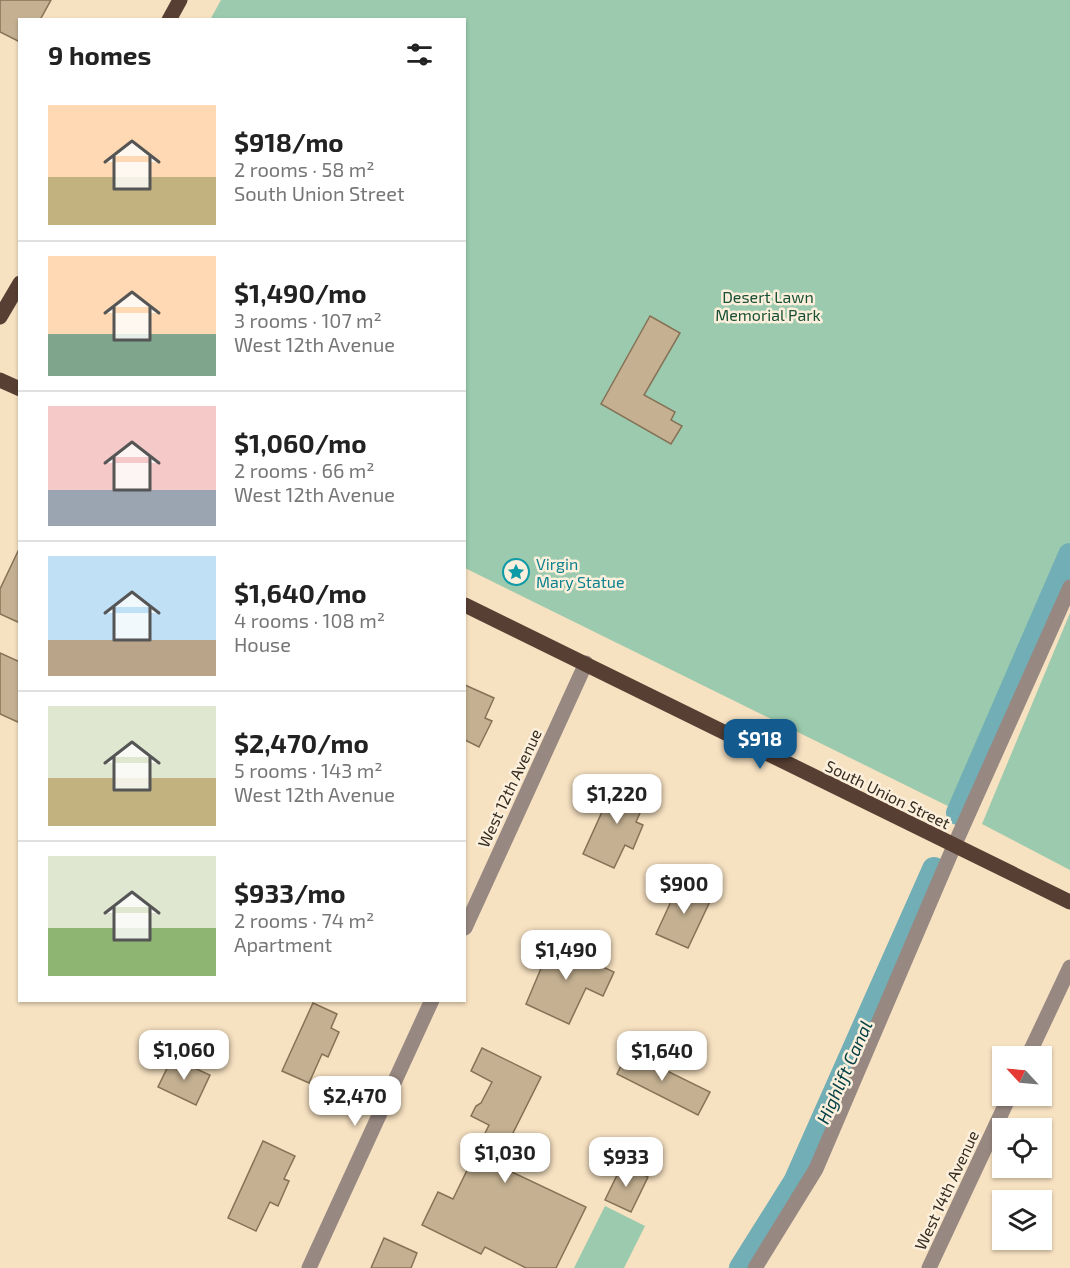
<!DOCTYPE html>
<html lang="en">
<head>
<meta charset="utf-8">
<style>
	:root { --surface:#fff; --page:#f6f6f6; --text:#222; --muted:#767676; --line:#e0e0e0; --accent:#135b8f }
	body { margin:0; font-family:"Exo 2",sans-serif; background:var(--page); color:var(--text); height:100vh; display:flex; flex-direction:column; font-size:22px; white-space:nowrap }
	* { box-sizing:border-box; margin:0 }
	p { font-size:20px; color:var(--muted) }
	.icon { flex:none; width:33px; height:33px; fill:none; stroke:currentColor; stroke-width:2; stroke-linecap:round; stroke-linejoin:round }
	.map { position:relative; flex:1; overflow:hidden }
	.sheet { position:absolute; left:18px; top:18px; width:448px; height:984px; display:flex; flex-direction:column; background:var(--surface); border-radius:0px; box-shadow:0 2px 4px #0004 }
	.sheet>* { flex:none }
	.needle { width:39px; rotate:296deg }
	.controls { position:absolute; left:992px; top:1046px; display:grid; gap:12px }
	.controls a { display:grid; place-items:center; width:60px; height:60px; border-radius:0px; background:var(--surface); box-shadow:0 2px 4px #0004; font-size:30px }
	.price { position:absolute; translate:-50% -51px; padding:0 14px; border-radius:12px; background:#fff; color:#222; font-size:20px; line-height:39px; filter:drop-shadow(0 2px 3px #0008) }
	.price::after { content:''; position:absolute; left:50%; top:36px; width:18px; height:14px; margin-left:-9px; background:inherit; clip-path:polygon(0 0,100% 0,50% 100%) }
	.price.on { background:var(--accent); color:#fff }
	ul { padding:0; list-style:none }
	li { display:flex; align-items:center; gap:18px; height:150px; padding:0 30px }
	li+li { border-top:2px solid var(--line) }
	li span { display:grid; place-items:center; flex:none; width:168px; height:120px; border-radius:0px; color:#555 }
	li>.icon { margin-inline-start:auto }
	span .icon { width:72px; height:72px; fill:#fffc; stroke-width:1 }
	li b { font-size:26px }
	h2 { display:flex; justify-content:space-between; align-items:center; height:72px; padding:0 30px; font-size:26px }
	.map>svg:first-child { display:block }
</style>
</head>
<body>
<div class="map">
<svg width="1070" height="1268" viewBox="0 0 1070 1268">
	<rect width="100%" height="100%" fill="#f6e1c1"/>
	<!-- green -->
	<path fill="#9bcaae" d="M 221,0 L 1070,0 L 1070,560 L 960,812 L 465,568 L 465,20 L 210,20 Z
		M 1070,613 L 1070,870 L 982,824 Z
		M 605,1206 L 645,1226 L 624,1268 L 574,1268 Z"/>
	<g fill="none" stroke-linecap="round" stroke-linejoin="round">
		<!-- canal -->
		<path stroke="#71aeb5" stroke-width="24" d="M 958,813 L 1070,555
			M 741,1268 L 795,1182 L 934,869"/>
	</g>
	<!-- building -->
	<path fill="#c5b192" stroke="#867256" stroke-width="1.5" d="M 0,0 L 51,0 L 40,20 L 20,20 L 20,42 L 0,32 Z
		M 650,316 L 680,333 L 644,395 L 675,412 L 671,420 L 682,426 L 671,444 L 601,404 Z
		M 20,547 L 20,623 L 0,614 L 0,589 Z
		M 0,653 L 20,662 L 20,723 L 0,714 Z
		M 465,685 L 494,698 L 485,718 L 492,721 L 479,747 L 465,740 Z
		M 616,781 L 648,795 L 636,822 L 643,825 L 633,849 L 625,845 L 614,868 L 583,854 Z
		M 680,882 L 712,897 L 688,948 L 656,934 Z
		M 550,938 L 573,948 L 571,952 L 614,972 L 603,996 L 586,988 L 569,1024 L 526,1004 L 542,966 L 538,963 Z
		M 313,1003 L 337,1014 L 331,1028 L 339,1032 L 328,1057 L 322,1054 L 309,1083 L 282,1071 Z
		M 482,1048 L 541,1077 L 497,1165 L 586,1207 L 556,1268 L 526,1268 L 485,1247 L 481,1254 L 422,1225 L 438,1192 L 453,1199 L 489,1125 L 471,1116 L 476,1106 L 481,1103 L 492,1082 L 471,1071 Z
		M 630,1048 L 667,1066 L 665,1070 L 710,1092 L 698,1115 L 617,1074 Z
		M 172,1058 L 210,1075 L 196,1105 L 158,1087 Z
		M 263,1141 L 295,1156 L 284,1179 L 289,1181 L 278,1206 L 270,1202 L 256,1231 L 228,1218 Z
		M 622,1165 L 648,1177 L 631,1212 L 605,1200 Z
		M 384,1238 L 417,1253 L 411,1268 L 371,1268 Z"/>
	<g fill="none" stroke-linecap="round" stroke-linejoin="round">
		<!-- minor -->
		<path stroke="#988882" stroke-width="15" d="M 465,928 L 586,663
			M 1028,1056 L 1070,967
			M 309,1268 L 432,1000
			M 755,1268 L 816,1169 L 954,846 L 1070,587
			M 929,1268 L 1010,1095"/>
		<!-- major -->
		<path stroke="#583f33" stroke-width="15" d="M 169,20 L 180,0
			M 0,317 L 20,283
			M 0,380 L 20,389
			M 465,605 L 1070,902"/>
	</g>
	<!-- icons -->
	<defs>
		<symbol id="sight-ring" viewBox="-11 -11 22 22"><circle r="9.5" fill="#fcefdc" stroke="#0f9aa8" stroke-width="1.5"/><path d="M0-6L1.8-2.2L6-1.7L2.9 1.2L3.7 5.4L0 3.3L-3.7 5.4L-2.9 1.2L-6-1.7L-1.8-2.2Z" fill="#0f9aa8"/></symbol>
	</defs>
	<g fill-rule="evenodd">
		<use href="#sight-ring" x="501" y="557" width="30" height="30"/>
	</g>
	<g text-anchor="middle" dominant-baseline="central" stroke-width="5" stroke-linejoin="round" paint-order="stroke">
		<!-- park labels -->
		<g font-size="16" fill="#175035" stroke="#fcefdc">
			<text x="768" y="296">Desert Lawn<tspan x="768" dy="18">Memorial Park</tspan></text>
		</g>
		<!-- culture labels -->
		<g font-size="16" fill="#0d838f" stroke="#fcefdc" text-anchor="start">
			<text x="536" y="563">Virgin<tspan x="536" dy="18">Mary Statue</tspan></text>
		</g>
		<!-- street labels -->
		<g font-size="16" fill="#342c20" stroke="#fcefdc">
			<text transform="translate(509 788) rotate(-65)">West 12th Avenue</text>
			<text transform="translate(888 794) rotate(26)">South Union Street</text>
			<text transform="translate(946 1190) rotate(-65)">West 14th Avenue</text>
		</g>
		<!-- water labels -->
		<g font-size="18" font-style="italic" fill="#044046" stroke="#fcefdc">
			<text transform="translate(844 1072) rotate(-66)">Highlift Canal</text>
		</g>
	</g>
</svg>
<div class="controls">
<a><svg class="needle" viewBox="-14 -14 28 28"><path d="M0-13l5 13h-10z" fill="#e53935"/><path d="M0 13l5-13h-10z" fill="#767676"/></svg></a>
<a><svg class="icon" aria-label="locate" viewBox="0 0 24 24"><circle cx="12" cy="12" r="6"/><path d="M12 2v4M12 18v4M2 12h4M18 12h4"/></svg></a>
<a><svg class="icon" aria-label="layers" viewBox="0 0 24 24"><path d="M12 4l9 5-9 5-9-5zM3 14l9 5 9-5"/></svg></a>
</div>
<b class="price on" style="left:760px;top:770px">$918</b>
<b class="price" style="left:617px;top:825px">$1,220</b>
<b class="price" style="left:684px;top:915px">$900</b>
<b class="price" style="left:566px;top:981px">$1,490</b>
<b class="price" style="left:184px;top:1081px">$1,060</b>
<b class="price" style="left:662px;top:1082px">$1,640</b>
<b class="price" style="left:355px;top:1127px">$2,470</b>
<b class="price" style="left:505px;top:1184px">$1,030</b>
<b class="price" style="left:626px;top:1188px">$933</b>
<section class="sheet">
<h2>9 homes<svg class="icon" aria-label="filters" viewBox="0 0 24 24"><path d="M4 7h16M4 17h16"/><circle cx="9" cy="7" r="2"/><circle cx="15" cy="17" r="2"/></svg></h2>
<ul>
<li><span style="background:linear-gradient(#ffd9b3 60%,#c2b280 0)"><svg class="icon" aria-label="home" viewBox="0 0 24 24"><path d="M3 11l9-7 9 7M6 9v11h12V9"/></svg></span><div><b>$918/mo</b><p>2 rooms · 58 m²</p><p>South Union Street</p></div></li>
<li><span style="background:linear-gradient(#ffd9b3 65%,#7fa58c 0)"><svg class="icon" aria-label="home" viewBox="0 0 24 24"><path d="M3 11l9-7 9 7M6 9v11h12V9"/></svg></span><div><b>$1,490/mo</b><p>3 rooms · 107 m²</p><p>West 12th Avenue</p></div></li>
<li><span style="background:linear-gradient(#f6c9c9 70%,#9aa5b1 0)"><svg class="icon" aria-label="home" viewBox="0 0 24 24"><path d="M3 11l9-7 9 7M6 9v11h12V9"/></svg></span><div><b>$1,060/mo</b><p>2 rooms · 66 m²</p><p>West 12th Avenue</p></div></li>
<li><span style="background:linear-gradient(#bfe0f5 70%,#b9a48a 0)"><svg class="icon" aria-label="home" viewBox="0 0 24 24"><path d="M3 11l9-7 9 7M6 9v11h12V9"/></svg></span><div><b>$1,640/mo</b><p>4 rooms · 108 m²</p><p>House</p></div></li>
<li><span style="background:linear-gradient(#dfe7d0 60%,#c2b280 0)"><svg class="icon" aria-label="home" viewBox="0 0 24 24"><path d="M3 11l9-7 9 7M6 9v11h12V9"/></svg></span><div><b>$2,470/mo</b><p>5 rooms · 143 m²</p><p>West 12th Avenue</p></div></li>
<li><span style="background:linear-gradient(#dfe7d0 60%,#8fb573 0)"><svg class="icon" aria-label="home" viewBox="0 0 24 24"><path d="M3 11l9-7 9 7M6 9v11h12V9"/></svg></span><div><b>$933/mo</b><p>2 rooms · 74 m²</p><p>Apartment</p></div></li>
</ul>
</section>
</div>
</body>
</html>
